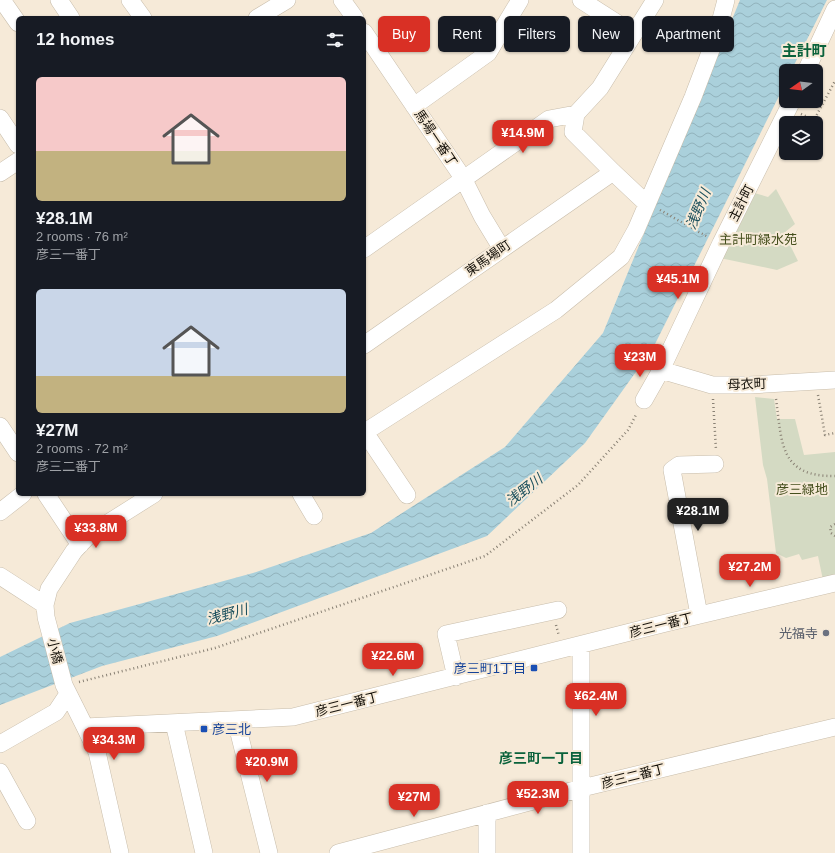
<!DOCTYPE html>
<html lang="en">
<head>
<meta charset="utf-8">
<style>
	:root { --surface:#171b24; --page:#242831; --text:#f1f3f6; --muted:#9ea1a6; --accent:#d93025 }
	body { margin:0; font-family:Helvetica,"Noto Sans JP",sans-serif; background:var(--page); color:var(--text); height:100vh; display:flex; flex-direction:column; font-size:15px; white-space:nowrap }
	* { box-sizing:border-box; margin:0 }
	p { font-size:13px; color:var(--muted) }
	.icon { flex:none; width:22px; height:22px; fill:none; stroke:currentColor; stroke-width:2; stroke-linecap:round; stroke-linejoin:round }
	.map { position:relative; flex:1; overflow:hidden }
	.drawer { position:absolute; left:16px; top:16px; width:350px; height:480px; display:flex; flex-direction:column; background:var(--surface); border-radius:6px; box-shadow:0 1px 3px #0004 }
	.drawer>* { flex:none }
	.top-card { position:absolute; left:378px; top:16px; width:380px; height:36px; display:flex; gap:8px }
	.needle { width:26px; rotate:256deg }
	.buttons { position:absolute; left:779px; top:64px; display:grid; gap:8px }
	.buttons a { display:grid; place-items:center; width:44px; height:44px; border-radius:6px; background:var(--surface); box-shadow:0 1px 3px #0004; font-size:20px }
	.price { position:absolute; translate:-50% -34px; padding:0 9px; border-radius:8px; background:var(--accent); color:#fff; font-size:13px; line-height:26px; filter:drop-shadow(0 1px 2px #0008) }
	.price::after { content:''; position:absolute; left:50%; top:24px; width:12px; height:9px; margin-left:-6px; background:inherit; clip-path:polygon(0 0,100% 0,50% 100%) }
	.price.current { background:#222; color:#fff }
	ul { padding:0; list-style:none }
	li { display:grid; align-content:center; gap:8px; height:212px; padding:0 20px }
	li span { display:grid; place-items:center; height:124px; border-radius:6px; color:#555 }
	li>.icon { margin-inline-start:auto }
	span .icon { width:72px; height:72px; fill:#fffc; stroke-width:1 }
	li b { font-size:17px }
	h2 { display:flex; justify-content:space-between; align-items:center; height:48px; padding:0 20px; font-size:17px }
	.pill { padding:0 14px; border-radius:6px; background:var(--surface); box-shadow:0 1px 3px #0004; font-size:14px; line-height:36px }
	.pill.current { background:var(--accent); color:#fff }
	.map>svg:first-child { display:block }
</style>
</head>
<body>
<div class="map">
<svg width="835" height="853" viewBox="0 0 835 853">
	<defs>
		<pattern id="water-waves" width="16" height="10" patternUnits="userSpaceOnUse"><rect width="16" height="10" fill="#aad0db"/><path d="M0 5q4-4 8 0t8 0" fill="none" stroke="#91b2bb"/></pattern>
	</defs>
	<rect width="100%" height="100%" fill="#f6ead8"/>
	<!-- park -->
	<path fill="#d4dac3" d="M 776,189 L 795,224 L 784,233 L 798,261 L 777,270 L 720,258 L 751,192 L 768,197 Z
		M 755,397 L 774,399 L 777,419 L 795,419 L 804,455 L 835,452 L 835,577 L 823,580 L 818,556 L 802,560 L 799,554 L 786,558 L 776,553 L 767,479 L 763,465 Z"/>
	<!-- water -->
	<path fill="url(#water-waves)" d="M 740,0 L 827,0 L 791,71 L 786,71 L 786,82 L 653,348 L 585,443 L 487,536 L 217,636 L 102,666 L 0,705 L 0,657 L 70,623 L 253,573 L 371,533 L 505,447 L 603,333 Z"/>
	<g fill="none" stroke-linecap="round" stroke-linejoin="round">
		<defs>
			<path id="minor" d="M 2,0 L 18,23
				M 59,0 L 71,18
				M 130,0 L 143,18
				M 342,0 L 355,18
				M 581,0 L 634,34
				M 257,18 L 287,0
				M 364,32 L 463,178 L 482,216 L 502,249
				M 806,71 L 835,9
				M 414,106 L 488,53 L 520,0
				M 576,114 L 600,88 L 655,0
				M 576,114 L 573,132 L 613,172 L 647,204
				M 0,118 L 18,145
				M 0,173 L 18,161
				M 364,249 L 549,119 L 576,114
				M 364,345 L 613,172
				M 661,370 L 712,385 L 750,385 L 835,380
				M 644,400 L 661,370 L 721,243 L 792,101
				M 0,426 L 18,453
				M 364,431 L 407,495
				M 365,432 L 556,310 L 621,257 L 636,230 L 693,97 L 717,34 L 726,0
				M 46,494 L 80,545
				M 301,494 L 314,516
				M 0,512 L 23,494
				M 0,576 L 45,605
				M 699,615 L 672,470 L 679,465 L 715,464
				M 581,646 L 581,853
				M 456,677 L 446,634 L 558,610
				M 236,721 L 269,853
				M 174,723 L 204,853
				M 85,727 L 293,717 L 666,623 L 835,583
				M 0,744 L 56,712 L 68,694
				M 0,772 L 27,821
				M 120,853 L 97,752 L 85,727 L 64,685 L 46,617 L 45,605 L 49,589 L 74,551 L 89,535 L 154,494
				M 338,853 L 582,788 L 835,727
				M 487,853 L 487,813"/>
		</defs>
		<!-- minor casing -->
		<use href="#minor" stroke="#c8bdab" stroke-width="18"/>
		<!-- path -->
		<path stroke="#898174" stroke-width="2.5" stroke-dasharray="1 3" stroke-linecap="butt" d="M 801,114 L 814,120 L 835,81
			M 660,210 L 708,237
			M 818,395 L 825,435 L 835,433
			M 713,399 L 716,450
			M 776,399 C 782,442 779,477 835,476
			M 835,524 L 830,527 L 831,533 L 835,536
			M 556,625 L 559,636
			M 79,682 L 215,648 L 485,556 L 578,485 L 628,430 L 637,413"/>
		<!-- minor -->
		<use href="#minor" stroke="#fff" stroke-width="17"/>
	</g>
	<!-- markers -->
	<circle fill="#6b7280" stroke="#f6ead8" stroke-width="1.5" cx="826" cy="633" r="4"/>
	<g fill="#1a4fb4" stroke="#f6ead8" stroke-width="1.5">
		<rect x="530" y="664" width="8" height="8" rx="2"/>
		<rect x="200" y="725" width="8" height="8" rx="2"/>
	</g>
	<g text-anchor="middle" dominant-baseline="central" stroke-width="4" stroke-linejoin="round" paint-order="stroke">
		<!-- street labels -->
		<g font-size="13" fill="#141009" stroke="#f6ead8">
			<text transform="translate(436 138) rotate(56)">馬場一番丁</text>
			<text transform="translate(741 203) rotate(-63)">主計町</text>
			<text transform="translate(488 258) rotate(-35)">東馬場町</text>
			<text transform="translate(747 384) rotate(-2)">母衣町</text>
			<text transform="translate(661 625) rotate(-14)">彦三一番丁</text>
			<text transform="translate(55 651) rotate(76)">小橋</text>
			<text transform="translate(347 704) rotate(-14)">彦三一番丁</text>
			<text transform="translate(633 776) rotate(-14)">彦三二番丁</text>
		</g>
		<!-- park labels -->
		<g font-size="13" fill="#454f1d" stroke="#f6ead8">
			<text x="758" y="239">主計町緑水苑</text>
			<text x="802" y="489">彦三緑地</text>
		</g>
		<!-- worship labels -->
		<g font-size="13" fill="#5b616d" stroke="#f6ead8" text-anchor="end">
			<text x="818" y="633">光福寺</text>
		</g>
		<!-- transit labels -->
		<g font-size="13" fill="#164399" stroke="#f6ead8" text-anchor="end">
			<text x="526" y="668">彦三町1丁目</text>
			<text x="212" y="729" text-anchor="start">彦三北</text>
		</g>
		<!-- water labels -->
		<g font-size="14" font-style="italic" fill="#1b505d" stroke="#f6ead8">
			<text transform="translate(698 209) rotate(-67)">浅野川</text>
			<text transform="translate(524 490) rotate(-38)">浅野川</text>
			<text transform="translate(227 614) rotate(-15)">浅野川</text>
		</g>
		<!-- neighbourhood labels -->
		<g font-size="14" font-weight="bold" fill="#0a623b" stroke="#f6ead8">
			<text x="541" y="758">彦三町一丁目</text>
		</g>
		<!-- quarter labels -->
		<g font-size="15" font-weight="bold" fill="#0a623b" stroke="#f6ead8">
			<text x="804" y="50">主計町</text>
		</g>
	</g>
</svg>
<div class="buttons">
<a><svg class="needle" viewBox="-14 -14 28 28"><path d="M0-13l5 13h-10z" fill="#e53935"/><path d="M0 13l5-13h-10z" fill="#9ea1a6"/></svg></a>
<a><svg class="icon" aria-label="layers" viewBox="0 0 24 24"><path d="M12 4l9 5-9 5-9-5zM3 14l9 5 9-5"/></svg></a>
</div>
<b class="price" style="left:523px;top:154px">¥14.9M</b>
<b class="price" style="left:678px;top:300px">¥45.1M</b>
<b class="price" style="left:640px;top:378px">¥23M</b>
<b class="price current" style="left:698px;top:532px">¥28.1M</b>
<b class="price" style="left:96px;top:549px">¥33.8M</b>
<b class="price" style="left:750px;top:588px">¥27.2M</b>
<b class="price" style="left:393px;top:677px">¥22.6M</b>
<b class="price" style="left:596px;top:717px">¥62.4M</b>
<b class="price" style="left:114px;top:761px">¥34.3M</b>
<b class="price" style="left:267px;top:783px">¥20.9M</b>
<b class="price" style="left:538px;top:815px">¥52.3M</b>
<b class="price" style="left:414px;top:818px">¥27M</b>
<div class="top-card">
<a class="pill current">Buy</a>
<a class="pill">Rent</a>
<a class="pill">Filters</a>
<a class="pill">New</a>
<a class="pill">Apartment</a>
</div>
<section class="drawer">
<h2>12 homes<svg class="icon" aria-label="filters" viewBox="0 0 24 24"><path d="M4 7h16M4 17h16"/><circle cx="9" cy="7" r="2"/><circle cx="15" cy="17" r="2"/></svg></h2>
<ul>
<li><span style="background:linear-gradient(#f6c9c9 60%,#c2b280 0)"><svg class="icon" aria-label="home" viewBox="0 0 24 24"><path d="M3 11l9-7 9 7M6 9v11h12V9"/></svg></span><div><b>¥28.1M</b><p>2 rooms · 76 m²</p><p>彦三一番丁</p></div></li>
<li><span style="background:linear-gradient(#c9d6e8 70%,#c2b280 0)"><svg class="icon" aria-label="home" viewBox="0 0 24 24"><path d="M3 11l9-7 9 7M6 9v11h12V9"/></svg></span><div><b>¥27M</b><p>2 rooms · 72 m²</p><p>彦三二番丁</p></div></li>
</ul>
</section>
</div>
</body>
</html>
